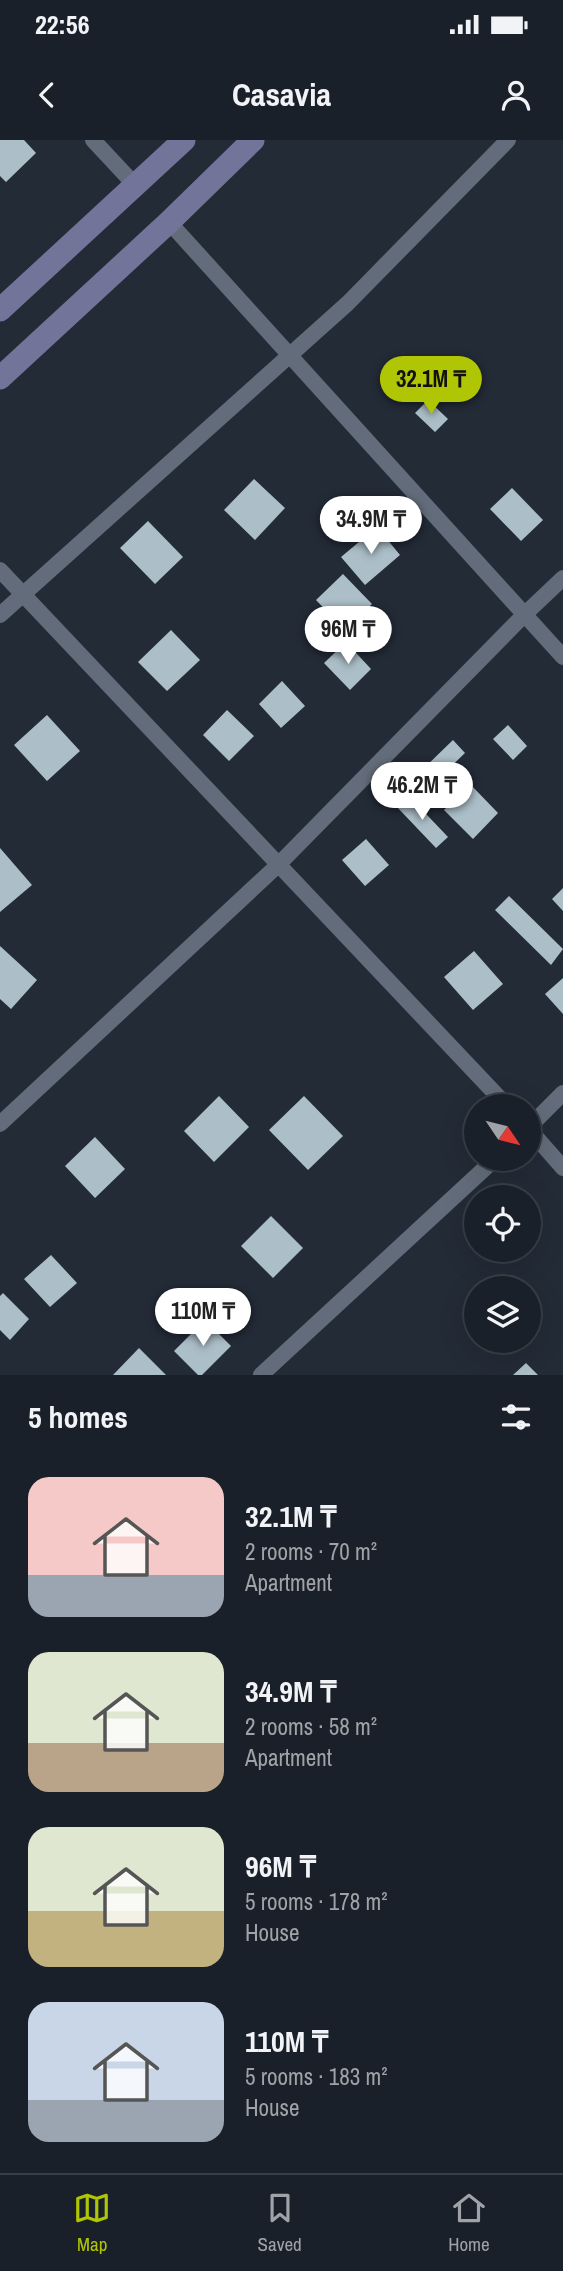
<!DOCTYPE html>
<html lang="en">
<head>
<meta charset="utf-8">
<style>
	:root { --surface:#1a2029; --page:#272d35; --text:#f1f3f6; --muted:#9fa3a8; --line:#383e46; --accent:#b0c503 }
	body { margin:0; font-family:"Archivo Narrow",sans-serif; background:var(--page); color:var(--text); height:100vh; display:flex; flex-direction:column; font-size:26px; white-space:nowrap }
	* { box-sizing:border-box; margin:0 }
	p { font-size:23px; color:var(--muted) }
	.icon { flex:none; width:38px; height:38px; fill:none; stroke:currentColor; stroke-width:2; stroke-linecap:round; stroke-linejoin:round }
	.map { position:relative; height:1235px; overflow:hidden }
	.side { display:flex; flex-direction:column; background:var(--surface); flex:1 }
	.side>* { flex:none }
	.needle { width:46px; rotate:125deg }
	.buttons { position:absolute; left:464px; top:954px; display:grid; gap:14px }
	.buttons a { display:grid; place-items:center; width:77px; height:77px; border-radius:50%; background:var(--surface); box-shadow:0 7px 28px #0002,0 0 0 2px var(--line); font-size:35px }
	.price { position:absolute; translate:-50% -60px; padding:0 16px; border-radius:24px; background:#fff; color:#222; font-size:23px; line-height:46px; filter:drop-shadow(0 2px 4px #0008) }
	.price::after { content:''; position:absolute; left:50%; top:42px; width:21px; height:16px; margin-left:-10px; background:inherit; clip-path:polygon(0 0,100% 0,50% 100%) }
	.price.current { background:var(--accent); color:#111 }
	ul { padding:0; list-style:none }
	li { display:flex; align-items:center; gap:21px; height:175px; padding:0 28px }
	li span { display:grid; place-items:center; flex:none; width:196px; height:140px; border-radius:21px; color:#555 }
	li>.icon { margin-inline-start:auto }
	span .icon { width:84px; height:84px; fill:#fffc; stroke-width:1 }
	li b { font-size:30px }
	h2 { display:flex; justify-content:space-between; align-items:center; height:84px; padding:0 28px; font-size:30px }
	.status { display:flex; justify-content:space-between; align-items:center; height:49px; padding:0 35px; background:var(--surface); direction:ltr }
	.status svg { height:19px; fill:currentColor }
	header { display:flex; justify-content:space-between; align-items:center; height:91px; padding:0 28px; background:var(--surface); font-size:32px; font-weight:700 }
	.tabs { display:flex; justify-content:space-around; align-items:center; height:98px; border-top:2px solid var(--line); background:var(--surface); font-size:19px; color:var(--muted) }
	.tabs a { display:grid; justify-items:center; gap:4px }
	.tabs .current { color:var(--accent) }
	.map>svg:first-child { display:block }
</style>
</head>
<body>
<div class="status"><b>22:56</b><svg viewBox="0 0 49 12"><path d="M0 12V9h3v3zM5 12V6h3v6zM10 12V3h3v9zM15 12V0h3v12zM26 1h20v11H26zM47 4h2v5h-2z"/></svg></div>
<header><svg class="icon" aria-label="back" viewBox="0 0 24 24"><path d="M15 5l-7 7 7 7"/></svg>Casavia<svg class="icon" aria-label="person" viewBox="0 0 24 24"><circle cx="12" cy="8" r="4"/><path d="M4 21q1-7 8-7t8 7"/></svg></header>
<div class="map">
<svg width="563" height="1235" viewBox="0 0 563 1235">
	<rect width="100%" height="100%" fill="#232b37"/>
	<!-- building -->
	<path fill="#acbfc9" d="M 0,0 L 24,0 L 36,13 L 6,42 L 0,36 Z
		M 428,260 L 448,279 L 435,292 L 415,273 Z
		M 254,339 L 285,368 L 255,400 L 224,370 Z
		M 512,348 L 543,380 L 521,401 L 490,369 Z
		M 148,381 L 183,417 L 155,444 L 120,408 Z
		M 377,387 L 400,415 L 365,445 L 341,417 Z
		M 343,434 L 372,464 L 345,490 L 316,460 Z
		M 171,490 L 200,520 L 167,551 L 138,522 Z
		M 346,502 L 371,529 L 350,550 L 324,523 Z
		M 282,541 L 305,566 L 281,588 L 259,564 Z
		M 227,570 L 254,596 L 229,621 L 203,595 Z
		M 47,575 L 80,611 L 47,641 L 14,605 Z
		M 508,585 L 527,606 L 513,620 L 493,599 Z
		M 453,600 L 465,613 L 433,644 L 421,631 Z
		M 470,644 L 498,673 L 473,699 L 444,670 Z
		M 408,655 L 448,697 L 436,708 L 396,666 Z
		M 366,699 L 389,725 L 365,746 L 342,720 Z
		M 0,708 L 32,745 L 0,772 Z
		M 563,748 L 563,771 L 552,759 Z
		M 509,756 L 563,809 L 551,825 L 495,770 Z
		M 0,806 L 37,840 L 11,869 L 0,859 Z
		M 474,811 L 503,844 L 473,870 L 444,837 Z
		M 563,838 L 563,874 L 545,854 Z
		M 219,956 L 249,987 L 214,1022 L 184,991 Z
		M 304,956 L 343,996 L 308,1030 L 269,990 Z
		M 95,997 L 125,1029 L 95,1058 L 65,1026 Z
		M 271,1076 L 303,1108 L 273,1138 L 241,1106 Z
		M 51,1115 L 77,1143 L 50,1167 L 24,1139 Z
		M 3,1153 L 29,1179 L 10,1200 L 0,1190 L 0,1156 Z
		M 205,1180 L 231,1206 L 202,1235 L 198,1235 L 174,1211 Z
		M 139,1208 L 166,1235 L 113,1235 Z
		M 526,1223 L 538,1235 L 513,1235 Z"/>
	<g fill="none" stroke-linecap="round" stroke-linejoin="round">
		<!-- minor -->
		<path stroke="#636c7a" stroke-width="16" d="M 93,0 L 135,45
			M 169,82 L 563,517
			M 0,430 L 507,966
			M 0,475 L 348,163 L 508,0
			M 0,984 L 278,725 L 525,474 L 563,438
			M 528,988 L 563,1028
			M 528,988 L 563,953
			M 261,1235 L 496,1018"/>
		<!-- secondary -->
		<path stroke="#727599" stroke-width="23" d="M 0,170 L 184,0
			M 0,238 L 169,82 L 253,0"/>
	</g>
</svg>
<div class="buttons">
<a><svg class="needle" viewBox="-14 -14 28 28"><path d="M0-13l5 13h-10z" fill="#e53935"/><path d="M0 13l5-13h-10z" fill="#9fa3a8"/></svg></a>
<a><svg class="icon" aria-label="locate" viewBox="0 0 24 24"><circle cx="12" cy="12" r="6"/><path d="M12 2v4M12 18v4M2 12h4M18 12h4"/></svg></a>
<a><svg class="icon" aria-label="layers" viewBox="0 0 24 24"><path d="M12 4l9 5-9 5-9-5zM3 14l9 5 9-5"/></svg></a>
</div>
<b class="price current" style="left:431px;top:276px">32.1M ₸</b>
<b class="price" style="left:371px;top:416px">34.9M ₸</b>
<b class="price" style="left:348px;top:526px">96M ₸</b>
<b class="price" style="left:422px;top:682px">46.2M ₸</b>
<b class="price" style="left:203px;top:1208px">110M ₸</b>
</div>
<section class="side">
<h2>5 homes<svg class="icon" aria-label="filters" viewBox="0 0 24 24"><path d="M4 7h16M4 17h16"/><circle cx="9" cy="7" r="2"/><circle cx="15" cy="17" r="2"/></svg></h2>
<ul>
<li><span style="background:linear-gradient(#f6c9c9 70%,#9aa5b1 0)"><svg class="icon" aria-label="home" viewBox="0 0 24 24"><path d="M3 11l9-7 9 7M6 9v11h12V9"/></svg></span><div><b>32.1M ₸</b><p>2 rooms · 70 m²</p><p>Apartment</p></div></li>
<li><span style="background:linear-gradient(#dfe7d0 65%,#b9a48a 0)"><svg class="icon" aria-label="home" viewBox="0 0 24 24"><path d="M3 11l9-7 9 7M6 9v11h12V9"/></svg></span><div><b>34.9M ₸</b><p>2 rooms · 58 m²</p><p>Apartment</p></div></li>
<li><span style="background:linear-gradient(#dfe7d0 60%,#c2b280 0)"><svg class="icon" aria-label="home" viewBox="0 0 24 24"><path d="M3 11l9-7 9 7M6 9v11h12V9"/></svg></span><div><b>96M ₸</b><p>5 rooms · 178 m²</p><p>House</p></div></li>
<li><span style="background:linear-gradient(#c9d6e8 70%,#9aa5b1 0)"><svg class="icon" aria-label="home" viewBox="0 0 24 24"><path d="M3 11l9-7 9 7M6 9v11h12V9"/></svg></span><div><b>110M ₸</b><p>5 rooms · 183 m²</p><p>House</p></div></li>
</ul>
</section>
<nav class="tabs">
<a class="current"><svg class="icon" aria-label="map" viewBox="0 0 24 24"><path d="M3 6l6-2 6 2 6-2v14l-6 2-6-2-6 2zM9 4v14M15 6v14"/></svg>Map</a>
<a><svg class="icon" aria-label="saved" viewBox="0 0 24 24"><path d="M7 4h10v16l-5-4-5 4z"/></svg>Saved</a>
<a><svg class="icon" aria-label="home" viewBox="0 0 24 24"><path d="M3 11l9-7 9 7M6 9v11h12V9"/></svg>Home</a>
</nav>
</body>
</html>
